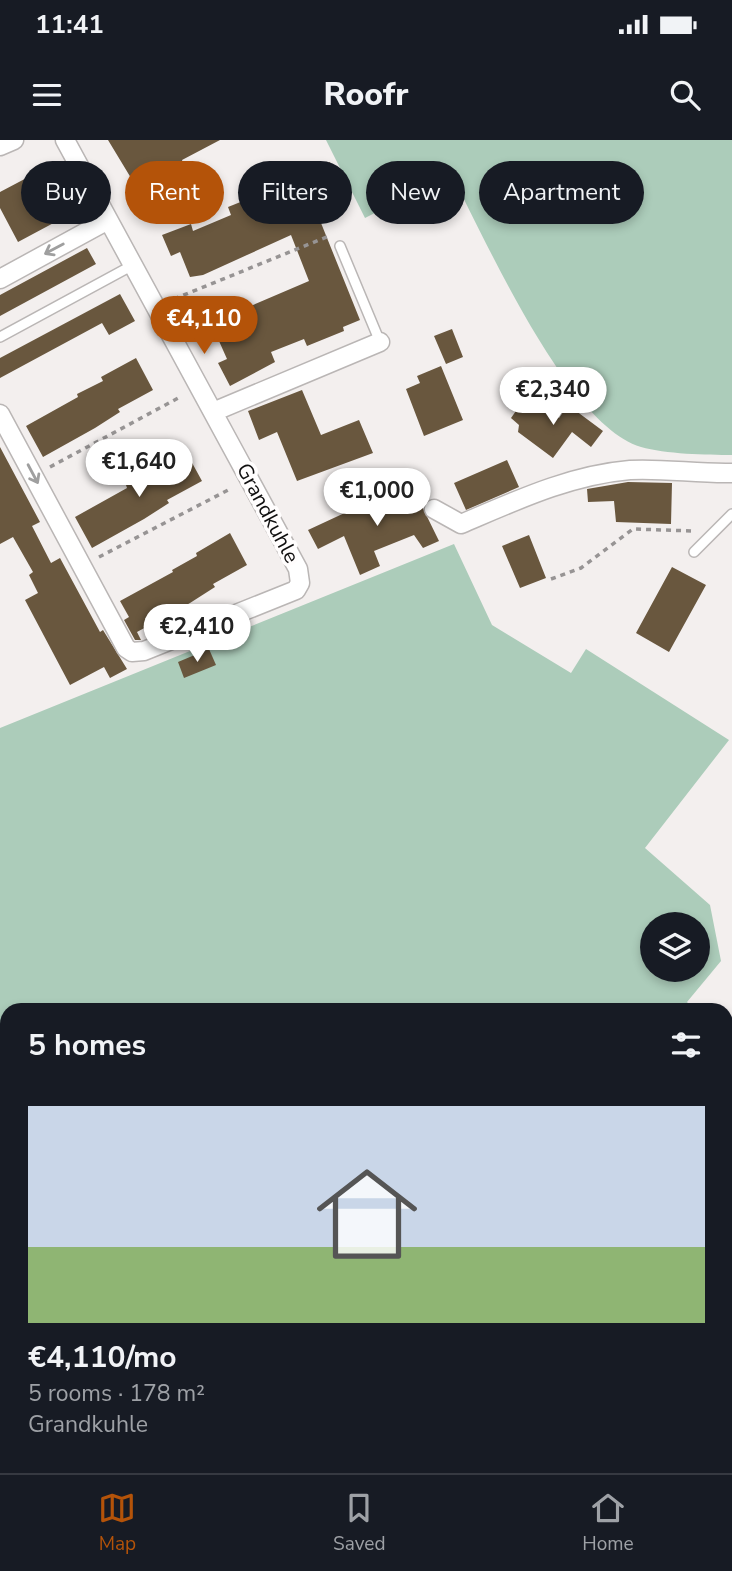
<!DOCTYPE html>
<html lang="en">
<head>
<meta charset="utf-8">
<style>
	:root { --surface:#171b24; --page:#20242c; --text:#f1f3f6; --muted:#9ea1a6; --line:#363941; --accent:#b45309 }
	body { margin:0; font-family:"Nunito Sans",sans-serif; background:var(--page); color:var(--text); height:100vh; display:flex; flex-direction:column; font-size:26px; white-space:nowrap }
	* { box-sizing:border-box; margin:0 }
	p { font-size:23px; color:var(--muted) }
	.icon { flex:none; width:38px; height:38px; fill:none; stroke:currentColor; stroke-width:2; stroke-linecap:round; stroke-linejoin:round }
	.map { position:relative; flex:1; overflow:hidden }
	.side { position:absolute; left:0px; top:863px; width:733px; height:471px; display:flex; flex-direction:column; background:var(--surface); border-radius:21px 21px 0 0; box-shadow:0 4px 10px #0003 }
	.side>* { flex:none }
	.hud { position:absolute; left:21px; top:21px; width:691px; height:63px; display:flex; gap:14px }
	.fabs { position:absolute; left:640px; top:772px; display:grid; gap:14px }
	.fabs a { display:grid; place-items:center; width:70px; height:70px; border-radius:50%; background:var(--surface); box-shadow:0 4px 10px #0003; font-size:35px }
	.price { position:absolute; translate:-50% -60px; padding:0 16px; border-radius:24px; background:#fff; color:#222; font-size:23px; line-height:46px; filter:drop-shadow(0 2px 4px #0008) }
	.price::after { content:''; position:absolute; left:50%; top:42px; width:21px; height:16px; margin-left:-10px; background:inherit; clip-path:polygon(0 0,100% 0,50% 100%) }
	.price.on { background:var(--accent); color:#fff }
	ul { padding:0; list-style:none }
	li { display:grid; align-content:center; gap:14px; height:371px; padding:0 28px }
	li span { display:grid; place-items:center; height:217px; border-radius:0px; color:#555 }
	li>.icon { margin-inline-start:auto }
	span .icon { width:126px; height:126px; fill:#fffc; stroke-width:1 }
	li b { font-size:30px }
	h2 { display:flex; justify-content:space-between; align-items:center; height:84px; padding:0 28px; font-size:30px }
	.tag { padding:0 24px; border-radius:32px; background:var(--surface); box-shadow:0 4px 10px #0003; font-size:24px; line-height:63px }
	.tag.on { background:var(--accent); color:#fff }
	.status { display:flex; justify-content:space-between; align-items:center; height:49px; padding:0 35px; background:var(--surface); direction:ltr }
	.status svg { height:19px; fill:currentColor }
	header { display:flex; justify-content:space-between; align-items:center; height:91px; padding:0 28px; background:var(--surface); font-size:32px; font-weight:800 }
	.tab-bar { display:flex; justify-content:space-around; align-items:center; height:98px; border-top:2px solid var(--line); background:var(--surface); font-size:19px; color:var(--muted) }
	.tab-bar a { display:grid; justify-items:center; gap:4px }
	.tab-bar .on { color:var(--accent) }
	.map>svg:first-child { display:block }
</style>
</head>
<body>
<div class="status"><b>11:41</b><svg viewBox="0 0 49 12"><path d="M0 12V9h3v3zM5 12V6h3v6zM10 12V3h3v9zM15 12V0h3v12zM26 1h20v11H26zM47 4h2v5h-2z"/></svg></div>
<header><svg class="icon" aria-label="menu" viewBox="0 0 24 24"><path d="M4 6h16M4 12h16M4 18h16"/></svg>Roofr<svg class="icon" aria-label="search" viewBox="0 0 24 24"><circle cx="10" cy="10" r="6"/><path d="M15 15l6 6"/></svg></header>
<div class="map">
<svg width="732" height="1333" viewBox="0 0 732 1333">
	<rect width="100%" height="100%" fill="#f3efee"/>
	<!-- green -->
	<path fill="#acccba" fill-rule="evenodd" d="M 326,0 L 732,0 L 732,315 C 707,315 665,314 641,307 C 567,285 487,102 451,34 L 365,78 Z
		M 454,404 L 492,485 L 571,533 L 586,509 L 729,600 L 645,708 L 710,765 L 721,821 L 687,862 L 694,870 L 7,870 L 7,1326 L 442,1326 L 447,1333 L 0,1333 L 0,588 ZM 653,784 L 698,784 L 698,830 L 653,830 Z"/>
	<!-- water -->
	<path fill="#89a9bc" d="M 0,1197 L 7,1214 L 7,1326 L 45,1327 L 46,1333 L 0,1333 Z"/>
	<!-- building -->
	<path fill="#69573e" d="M 108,0 L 220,0 L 182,20 L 193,56 L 185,59 L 166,23 L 131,38 Z
		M 330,22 L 338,43 L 329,47 L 340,72 L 331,76 L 329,81 L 321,83 L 360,180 L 343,187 L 344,191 L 307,206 L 304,199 L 271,212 L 275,222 L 230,246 L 218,223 L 227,219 L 211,183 L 309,141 L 291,95 L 203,135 L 190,137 L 180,112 L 171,116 L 162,95 L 191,84 L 193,91 L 231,75 L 228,67 L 248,59 L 247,56 Z
		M 36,33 L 61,79 L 18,102 L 0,68 L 0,52 Z
		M 87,108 L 96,124 L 0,176 L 0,155 Z
		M 120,154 L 135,181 L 109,195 L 102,183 L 0,238 L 0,218 Z
		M 452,189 L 463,217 L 446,224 L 434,196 Z
		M 136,218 L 153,250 L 118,269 L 120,272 L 95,288 L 43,317 L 26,286 L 78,257 L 77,254 L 103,241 L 101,237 Z
		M 441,226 L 463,280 L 424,296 L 406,249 L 420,243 L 417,236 Z
		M 302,250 L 321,295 L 359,280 L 373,313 L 297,341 L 277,292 L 259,300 L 248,271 Z
		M 536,260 L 559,278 L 568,265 L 603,291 L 591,307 L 572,292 L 553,318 L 518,292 L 519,285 L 511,278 L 523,261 L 531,267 Z
		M 0,307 L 40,382 L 32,386 L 51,423 L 60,418 L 100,492 L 103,490 L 127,529 L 110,538 L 104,527 L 70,545 L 25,460 L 38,453 L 29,435 L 33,432 L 13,397 L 0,404 Z
		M 185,310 L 202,341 L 167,360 L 169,363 L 144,379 L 92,408 L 75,377 L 127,348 L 126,345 L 152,332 L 150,328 Z
		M 507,320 L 519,347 L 466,370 L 454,343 Z
		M 628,342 L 672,343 L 671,384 L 616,382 L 614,361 L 588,362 L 587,349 Z
		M 413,348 L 439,401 L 423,408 L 414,395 L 374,411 L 380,426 L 360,435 L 344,396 L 318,409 L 308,390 L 379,357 L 383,367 Z
		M 230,393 L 247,425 L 213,444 L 215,447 L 190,463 L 137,492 L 141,500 L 135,500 L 124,480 L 129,477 L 120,461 L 173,432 L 172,430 L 197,416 L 196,413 Z
		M 529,395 L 546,438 L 520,448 L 502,406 Z
		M 672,427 L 706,445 L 669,512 L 636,493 Z
		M 209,509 L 216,525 L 184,538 L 178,522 Z"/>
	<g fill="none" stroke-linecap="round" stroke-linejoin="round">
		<defs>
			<path id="lane" d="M 340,106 L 380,202
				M 0,197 L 133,125
				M 694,412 L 732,374"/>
			<path id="street" d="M 0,6 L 14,0
				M 0,139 L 108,80
				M 213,272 L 380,202
				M 0,274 L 126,508 L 132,512 L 144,511 L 296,450 L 300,443 L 298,429 L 65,0
				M 434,369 L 461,384 C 515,361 570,335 630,330 C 663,328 698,334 732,333
				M 726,1006 L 732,1008"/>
		</defs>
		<!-- lane casing -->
		<use href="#lane" stroke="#bab6b5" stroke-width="12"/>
		<!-- street casing -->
		<use href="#street" stroke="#bab6b5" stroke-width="21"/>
		<!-- path -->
		<path stroke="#979494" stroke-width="3.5" stroke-dasharray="5 5" stroke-linecap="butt" d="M 174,159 L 329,96
			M 50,327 L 182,256
			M 99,417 L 232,348
			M 551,439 L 581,428 L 633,389 L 694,391"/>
		<!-- lane -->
		<use href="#lane" stroke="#fff" stroke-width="9"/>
		<!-- street -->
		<use href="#street" stroke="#fff" stroke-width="18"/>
	</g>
	<!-- one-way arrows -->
	<defs><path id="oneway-shaft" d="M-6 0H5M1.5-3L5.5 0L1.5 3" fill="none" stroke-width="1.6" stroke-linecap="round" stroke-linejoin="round" transform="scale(1.75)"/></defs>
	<g stroke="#9f9f9f">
		<use href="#oneway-shaft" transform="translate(54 109) rotate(152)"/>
		<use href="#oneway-shaft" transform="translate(33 334) rotate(62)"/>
	</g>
	<g text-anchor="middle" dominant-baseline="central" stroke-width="7" stroke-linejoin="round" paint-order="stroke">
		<!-- street labels -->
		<g font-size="21" fill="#100f0f" stroke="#fffdfd">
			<text transform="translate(268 373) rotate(62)">Grandkuhle</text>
		</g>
	</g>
</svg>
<div class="fabs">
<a><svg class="icon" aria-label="layers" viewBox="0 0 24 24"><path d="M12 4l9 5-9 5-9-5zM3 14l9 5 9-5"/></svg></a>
</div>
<b class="price on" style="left:204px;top:216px">€4,110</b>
<b class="price" style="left:553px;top:287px">€2,340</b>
<b class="price" style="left:139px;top:359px">€1,640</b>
<b class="price" style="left:377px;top:388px">€1,000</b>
<b class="price" style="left:197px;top:524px">€2,410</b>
<div class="hud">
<a class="tag">Buy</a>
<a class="tag on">Rent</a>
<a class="tag">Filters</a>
<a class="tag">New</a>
<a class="tag">Apartment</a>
</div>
<section class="side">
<h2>5 homes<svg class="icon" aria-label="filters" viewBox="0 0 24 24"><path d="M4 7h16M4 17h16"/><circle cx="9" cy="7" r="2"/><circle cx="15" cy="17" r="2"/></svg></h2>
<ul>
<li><span style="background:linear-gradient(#c9d6e8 65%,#8fb573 0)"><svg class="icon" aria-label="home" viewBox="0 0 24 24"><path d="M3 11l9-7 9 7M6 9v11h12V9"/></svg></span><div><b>€4,110/mo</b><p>5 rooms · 178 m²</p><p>Grandkuhle</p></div></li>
</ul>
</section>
</div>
<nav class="tab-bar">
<a class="on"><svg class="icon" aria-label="map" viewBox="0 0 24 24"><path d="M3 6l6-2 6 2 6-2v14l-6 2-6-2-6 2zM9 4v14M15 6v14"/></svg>Map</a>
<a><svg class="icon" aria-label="saved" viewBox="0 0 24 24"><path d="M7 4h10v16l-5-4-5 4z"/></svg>Saved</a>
<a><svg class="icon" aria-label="home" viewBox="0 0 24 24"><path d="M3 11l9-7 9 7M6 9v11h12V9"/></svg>Home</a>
</nav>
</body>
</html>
